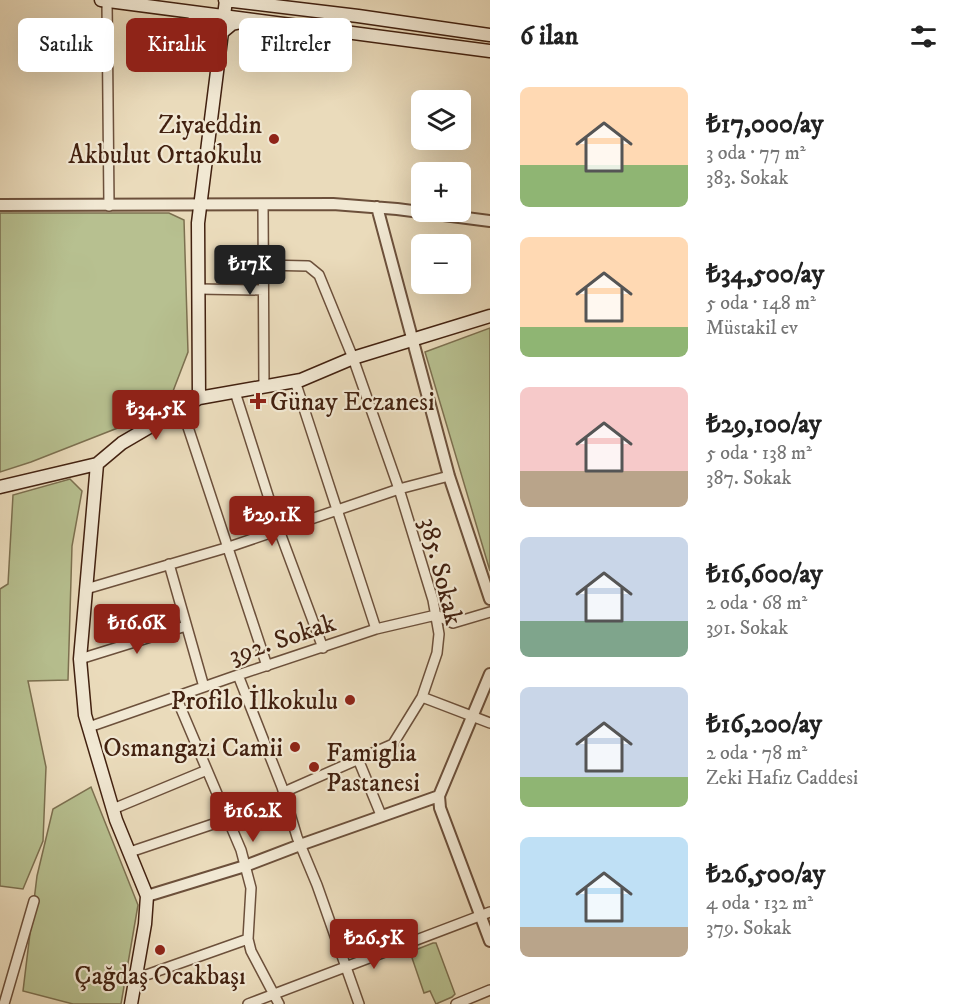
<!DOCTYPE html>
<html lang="tr">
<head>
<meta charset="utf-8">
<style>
  body { margin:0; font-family:"IM FELL DW Pica",serif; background:#f2f2f2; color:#222; height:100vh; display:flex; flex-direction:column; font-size:22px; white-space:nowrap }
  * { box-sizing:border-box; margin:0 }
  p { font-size:20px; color:#767676 }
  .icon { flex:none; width:33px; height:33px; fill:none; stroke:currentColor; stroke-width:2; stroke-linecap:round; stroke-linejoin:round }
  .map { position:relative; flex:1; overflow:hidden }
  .sheet { display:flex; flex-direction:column; background:#fff; width:480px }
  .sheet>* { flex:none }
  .top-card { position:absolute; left:18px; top:18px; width:381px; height:54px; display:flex; gap:12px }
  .fabs { position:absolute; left:411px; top:90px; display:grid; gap:12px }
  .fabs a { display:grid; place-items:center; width:60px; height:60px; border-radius:9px; background:#fff; box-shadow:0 6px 24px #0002; font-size:30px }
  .price { position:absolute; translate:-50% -51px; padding:0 14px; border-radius:6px; background:#8f2418; color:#fff; font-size:20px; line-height:39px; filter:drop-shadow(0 2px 3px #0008) }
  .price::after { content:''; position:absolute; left:50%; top:36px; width:18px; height:14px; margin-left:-9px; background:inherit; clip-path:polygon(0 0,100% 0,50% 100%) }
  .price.active { background:#222; color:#fff }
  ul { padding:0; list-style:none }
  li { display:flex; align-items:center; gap:18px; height:150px; padding:0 30px }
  li span { display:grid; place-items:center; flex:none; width:168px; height:120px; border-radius:9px; color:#555 }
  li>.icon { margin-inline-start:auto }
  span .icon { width:72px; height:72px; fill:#fffc; stroke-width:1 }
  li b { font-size:26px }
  h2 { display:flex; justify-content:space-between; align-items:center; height:72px; padding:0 30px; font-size:26px }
  .pill { padding:0 21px; border-radius:9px; background:#fff; box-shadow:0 6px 24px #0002; font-size:21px; line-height:54px }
  .pill.active { background:#8f2418; color:#fff }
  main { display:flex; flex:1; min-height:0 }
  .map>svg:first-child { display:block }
</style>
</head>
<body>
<main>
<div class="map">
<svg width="490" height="1004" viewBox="0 0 490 1004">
  <rect width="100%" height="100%" fill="#eadbbb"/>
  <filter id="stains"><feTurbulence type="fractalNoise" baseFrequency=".00333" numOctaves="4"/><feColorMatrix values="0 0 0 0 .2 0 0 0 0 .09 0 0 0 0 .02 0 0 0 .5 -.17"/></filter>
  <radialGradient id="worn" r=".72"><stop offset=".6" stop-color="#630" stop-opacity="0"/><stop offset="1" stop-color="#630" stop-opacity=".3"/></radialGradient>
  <!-- green -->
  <path fill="#b7c090" stroke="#7c7050" stroke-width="1.5" d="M0 213H169L184 220 188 352 170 399 133 422 31 462 0 472Z
    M490 328V571L425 352Z
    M70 479 82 491 72 546 68 680 28 681 46 767 43 841 23 889 0 886V589L8 584 13 495Z
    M91 787 138 905 121 1004H73L23 991 37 876 53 809Z
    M433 943H436L455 994 452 997 436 1004 430 991 424 993 410 952Z"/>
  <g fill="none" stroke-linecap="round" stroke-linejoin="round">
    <defs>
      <path id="minor" d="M107 2 109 206
        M263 205 264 386
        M263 265 308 266 319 275 353 358 399 489 433 600 439 634 437 653 422 697 393 744 284 792
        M199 289 263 290
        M295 381 376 629
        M235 392 279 530 323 648
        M182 409 267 666
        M169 564 204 687
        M86 589 229 547 399 489 449 476
        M80 659 186 626
        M238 675 282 787 297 837 317 885 359 1004
        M176 697 241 850 251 888 248 939 251 951 279 1004
        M422 697 490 723
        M89 727 238 675 376 629 436 615 453 623 490 612
        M358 759 381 815
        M113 809 207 770
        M130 852 228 819
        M135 979 248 939
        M4 1004 34 901
        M248 1004 490 912
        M456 1004 490 990"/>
      <path id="tertiary" d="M0 205 333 204 397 209 490 221
        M377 207 449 476 490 599
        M439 796 440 808 490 941
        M147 896 245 866 300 845 439 796 490 674"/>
      <path id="secondary" d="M101 0 490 51
        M225 0 358 16 490 35
        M194 15 208 22 220 34 232 24 246 21
        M199 398 198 223 226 0
        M97 464 80 659 85 715 116 820 147 896 145 924 131 1004
        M0 487 97 464 122 443 199 398 301 380 353 358 490 316"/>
    </defs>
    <!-- minor casing -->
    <use href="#minor" stroke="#6c503b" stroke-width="12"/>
    <!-- tertiary casing -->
    <use href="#tertiary" stroke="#6c503b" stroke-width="14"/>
    <!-- secondary casing -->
    <use href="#secondary" stroke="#422110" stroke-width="15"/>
    <!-- minor -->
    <use href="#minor" stroke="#f1e8d3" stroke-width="9"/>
    <!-- tertiary -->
    <use href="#tertiary" stroke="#f1e8d3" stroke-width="10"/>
    <!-- secondary -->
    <use href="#secondary" stroke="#f1e8d3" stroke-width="12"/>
  </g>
  <!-- markers -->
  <g fill="#8f2418" stroke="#f1e8d3" stroke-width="2">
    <circle cx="274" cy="139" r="6"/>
    <path d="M255 392h6v6h6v6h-6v6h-6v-6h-6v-6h6z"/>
    <circle cx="350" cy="700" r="6"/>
    <circle cx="295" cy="747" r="6"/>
    <circle cx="314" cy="767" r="6"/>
    <circle cx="160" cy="950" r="6"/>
  </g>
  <g text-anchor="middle" stroke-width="4.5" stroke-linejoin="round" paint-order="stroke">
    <!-- poi labels -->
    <g font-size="26" fill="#422110" stroke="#f1e8d3" text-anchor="end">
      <text x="262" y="133">Ziyaeddin<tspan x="262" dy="30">Akbulut Ortaokulu</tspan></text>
      <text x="270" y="410" text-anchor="start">Günay Eczanesi</text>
      <text x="338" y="709">Profilo İlkokulu</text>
      <text x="283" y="756">Osmangazi Camii</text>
      <text x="326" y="761" text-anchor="start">Famiglia<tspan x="326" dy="30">Pastanesi</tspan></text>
      <text x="160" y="984" text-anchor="middle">Çağdaş Ocakbaşı</text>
    </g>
    <!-- street labels -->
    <g font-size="26" fill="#422110" stroke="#f1e8d3">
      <text transform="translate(442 571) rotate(76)" y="9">385. Sokak</text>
      <text transform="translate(282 638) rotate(-18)" y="9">392. Sokak</text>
    </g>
  </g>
  <rect width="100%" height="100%" filter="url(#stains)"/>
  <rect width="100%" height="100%" fill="url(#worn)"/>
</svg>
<div class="fabs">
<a><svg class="icon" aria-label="layers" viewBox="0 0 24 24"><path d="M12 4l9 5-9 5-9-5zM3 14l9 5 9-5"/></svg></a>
<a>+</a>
<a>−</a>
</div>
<b class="price active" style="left:250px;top:296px">₺17K</b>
<b class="price" style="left:156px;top:441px">₺34.5K</b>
<b class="price" style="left:272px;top:547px">₺29.1K</b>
<b class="price" style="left:137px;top:655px">₺16.6K</b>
<b class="price" style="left:253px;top:843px">₺16.2K</b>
<b class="price" style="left:374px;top:970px">₺26.5K</b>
<div class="top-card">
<a class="pill">Satılık</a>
<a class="pill active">Kiralık</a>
<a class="pill">Filtreler</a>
</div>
</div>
<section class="sheet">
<h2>6 ilan<svg class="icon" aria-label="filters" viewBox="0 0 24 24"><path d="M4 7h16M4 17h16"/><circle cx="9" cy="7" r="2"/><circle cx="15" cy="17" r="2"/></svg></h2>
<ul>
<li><span style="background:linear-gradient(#ffd9b3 65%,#8fb573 0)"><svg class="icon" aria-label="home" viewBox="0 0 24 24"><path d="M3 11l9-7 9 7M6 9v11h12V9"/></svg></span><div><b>₺17,000/ay</b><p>3 oda · 77 m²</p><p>383. Sokak</p></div></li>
<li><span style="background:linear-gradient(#ffd9b3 75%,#8fb573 0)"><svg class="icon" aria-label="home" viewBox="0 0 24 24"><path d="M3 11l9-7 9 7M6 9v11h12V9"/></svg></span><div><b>₺34,500/ay</b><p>5 oda · 148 m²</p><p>Müstakil ev</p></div></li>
<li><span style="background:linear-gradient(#f6c9c9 70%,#b9a48a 0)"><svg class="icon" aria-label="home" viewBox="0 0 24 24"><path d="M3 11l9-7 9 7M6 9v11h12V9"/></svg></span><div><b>₺29,100/ay</b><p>5 oda · 138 m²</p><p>387. Sokak</p></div></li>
<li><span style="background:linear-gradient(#c9d6e8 70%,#7fa58c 0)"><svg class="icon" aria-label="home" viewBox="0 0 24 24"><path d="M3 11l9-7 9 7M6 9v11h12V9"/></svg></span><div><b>₺16,600/ay</b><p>2 oda · 68 m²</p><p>391. Sokak</p></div></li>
<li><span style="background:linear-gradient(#c9d6e8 75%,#8fb573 0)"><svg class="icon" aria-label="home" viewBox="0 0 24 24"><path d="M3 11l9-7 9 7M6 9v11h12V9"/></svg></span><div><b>₺16,200/ay</b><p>2 oda · 78 m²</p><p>Zeki Hafız Caddesi</p></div></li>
<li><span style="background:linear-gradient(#bfe0f5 75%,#b9a48a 0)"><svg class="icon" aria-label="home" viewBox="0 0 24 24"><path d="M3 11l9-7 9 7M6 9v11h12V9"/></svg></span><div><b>₺26,500/ay</b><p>4 oda · 132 m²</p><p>379. Sokak</p></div></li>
</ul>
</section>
</main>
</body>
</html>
